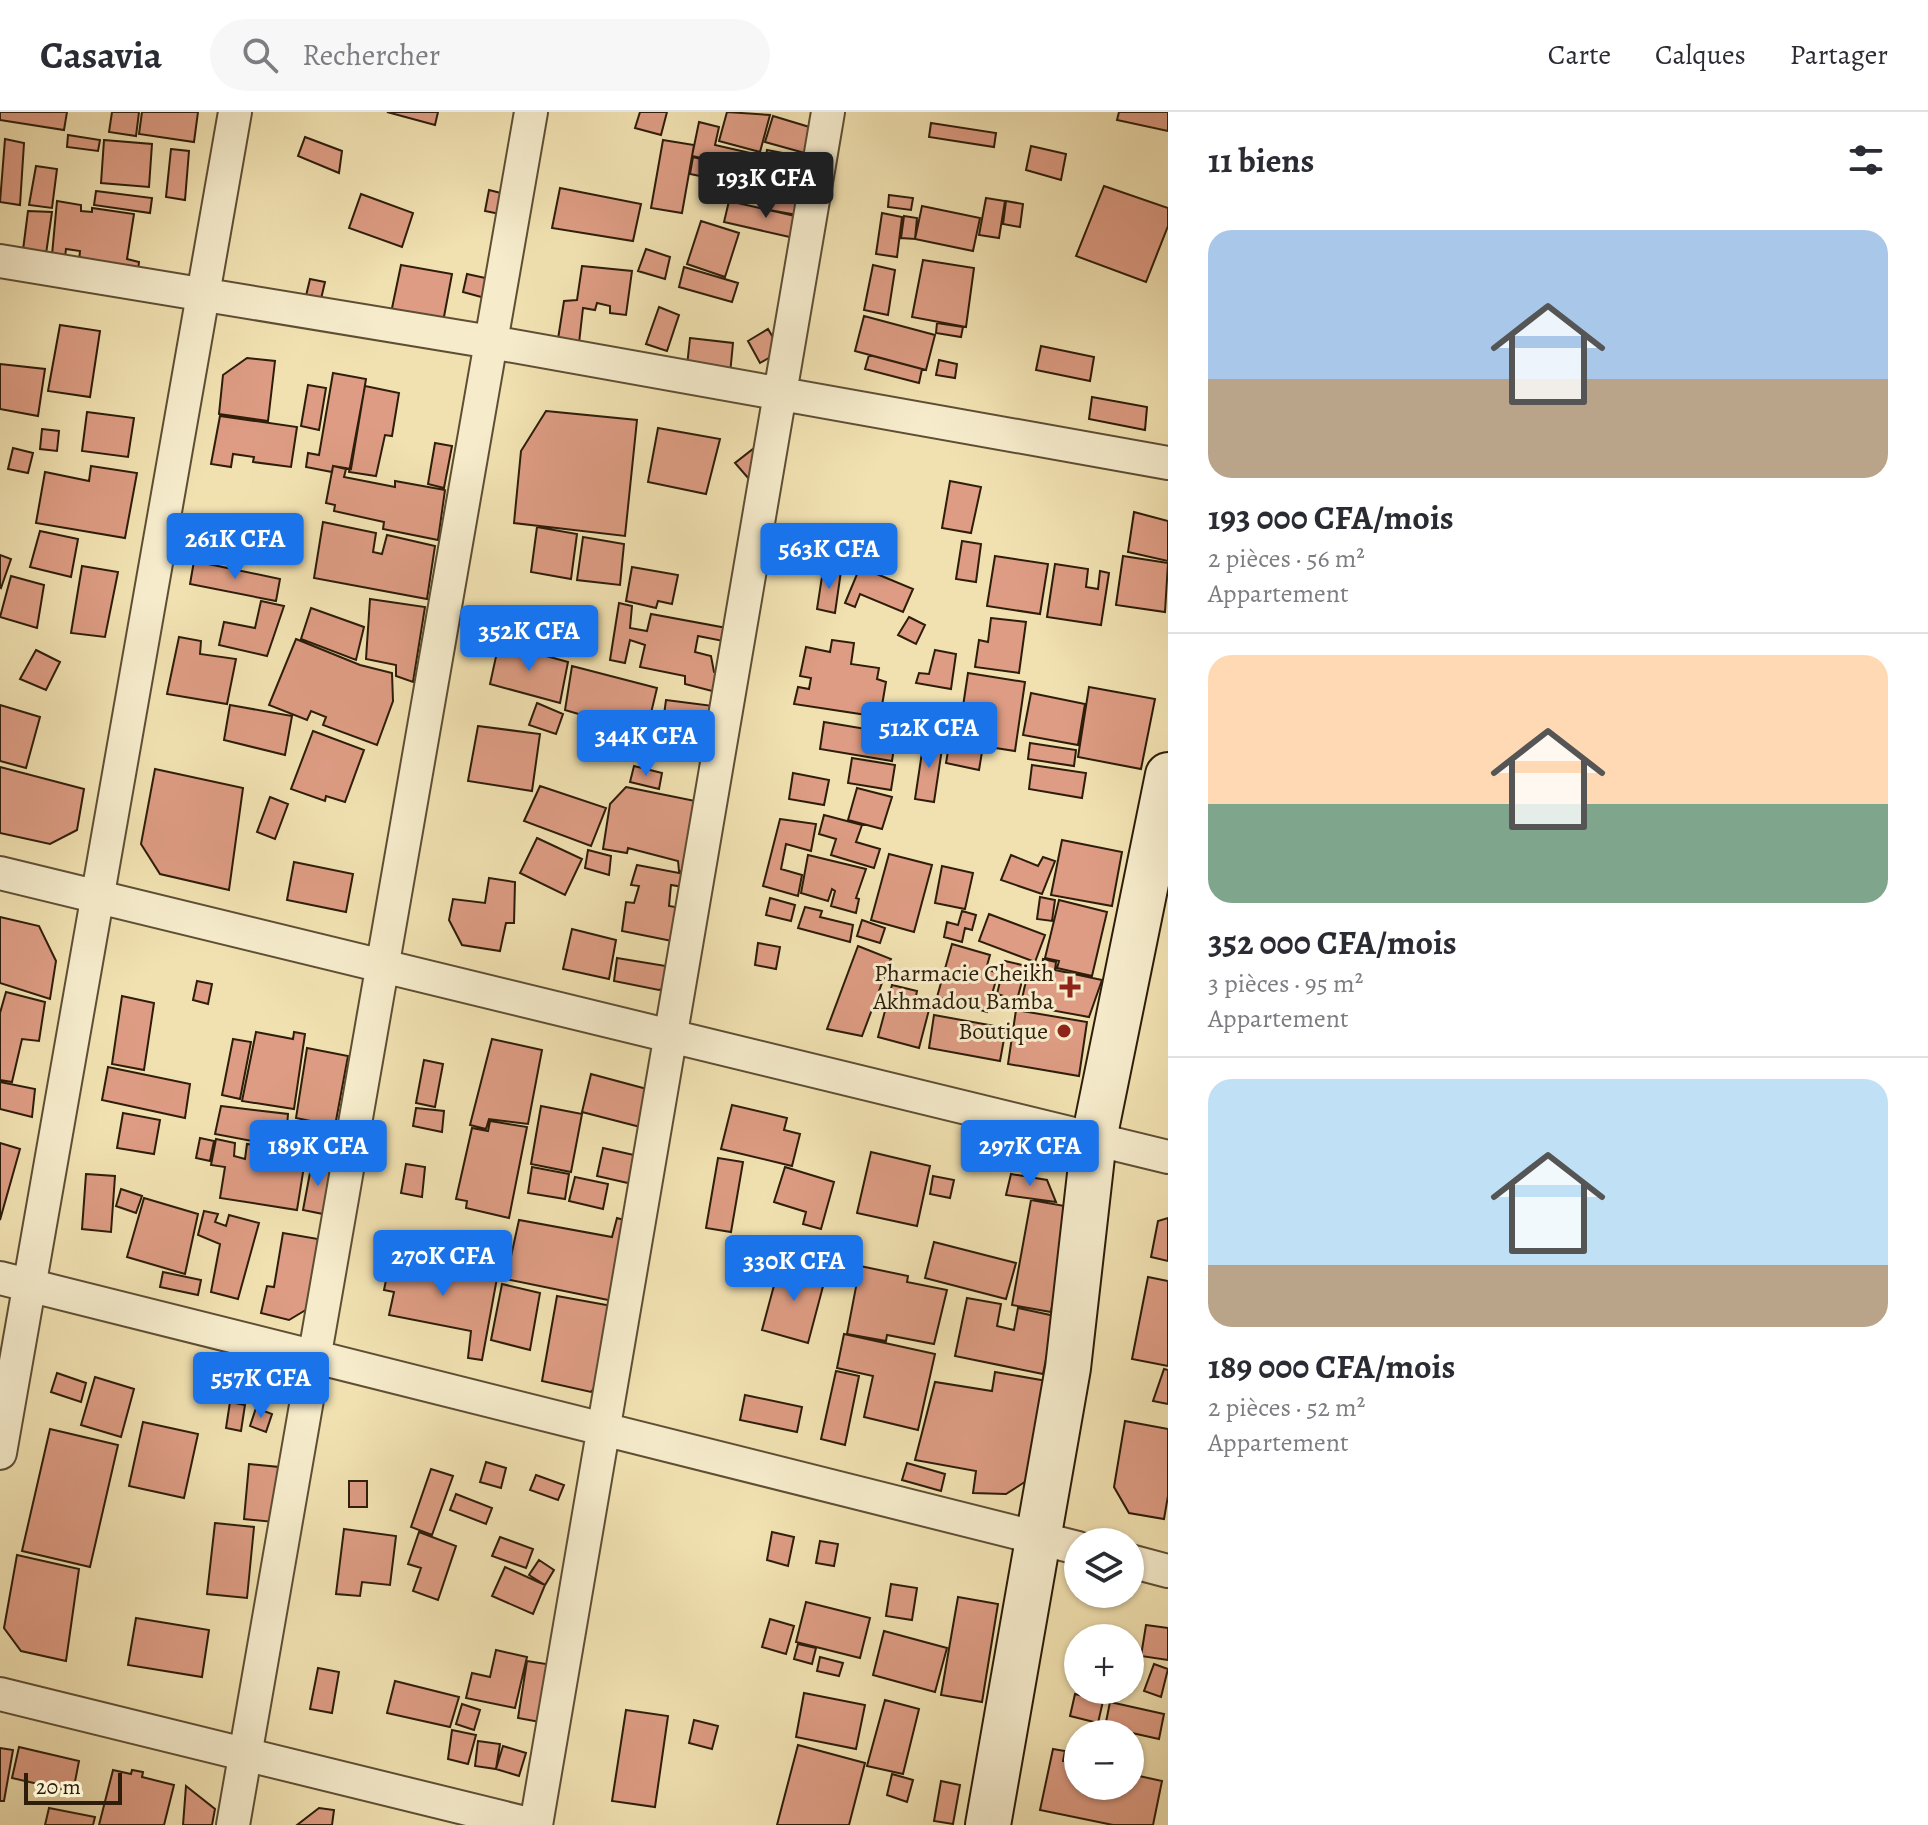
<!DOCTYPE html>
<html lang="fr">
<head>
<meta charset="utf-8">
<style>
  body { margin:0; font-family:Alegreya,serif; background:#f7f7f7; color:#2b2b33; height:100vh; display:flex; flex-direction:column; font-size:30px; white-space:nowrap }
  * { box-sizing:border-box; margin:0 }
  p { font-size:26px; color:#7c7c81 }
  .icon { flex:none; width:44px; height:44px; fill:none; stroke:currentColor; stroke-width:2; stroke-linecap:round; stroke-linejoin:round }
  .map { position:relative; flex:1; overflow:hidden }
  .side { display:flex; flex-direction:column; background:#fff; width:760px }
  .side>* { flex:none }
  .tools { position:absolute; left:1064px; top:1416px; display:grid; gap:16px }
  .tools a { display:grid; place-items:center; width:80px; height:80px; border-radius:50%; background:#fff; box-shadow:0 2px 6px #0004; font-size:40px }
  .scale { position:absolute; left:24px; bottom:20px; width:98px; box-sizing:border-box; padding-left:8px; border:4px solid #2d1d0a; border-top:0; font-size:22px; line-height:28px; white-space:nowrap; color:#2d1d0a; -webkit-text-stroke:6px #f6eccc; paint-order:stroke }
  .price { position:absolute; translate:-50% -68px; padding:0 18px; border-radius:8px; background:#1a73e8; color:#fff; font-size:26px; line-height:52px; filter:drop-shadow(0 2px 4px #0008) }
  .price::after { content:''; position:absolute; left:50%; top:48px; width:24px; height:18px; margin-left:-12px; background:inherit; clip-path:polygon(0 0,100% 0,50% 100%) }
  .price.selected { background:#222; color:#fff }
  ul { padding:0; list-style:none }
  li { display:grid; align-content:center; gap:16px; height:424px; padding:0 40px }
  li+li { border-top:2px solid #e1e1e2 }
  li span { display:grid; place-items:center; height:248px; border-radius:24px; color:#555 }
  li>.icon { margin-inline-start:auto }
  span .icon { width:144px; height:144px; fill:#fffc; stroke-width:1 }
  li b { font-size:34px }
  h2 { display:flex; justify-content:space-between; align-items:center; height:96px; padding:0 40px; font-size:34px }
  header { display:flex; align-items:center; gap:48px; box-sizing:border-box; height:112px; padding:0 40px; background:#fff; border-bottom:2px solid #e1e1e2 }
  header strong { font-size:38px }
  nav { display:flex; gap:44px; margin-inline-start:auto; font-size:28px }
  .search { width:560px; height:72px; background:#f7f7f7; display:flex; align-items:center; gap:20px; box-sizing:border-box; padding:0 28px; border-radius:44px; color:#7c7c81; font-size:30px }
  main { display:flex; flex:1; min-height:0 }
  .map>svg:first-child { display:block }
</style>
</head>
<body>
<header>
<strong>Casavia</strong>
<div class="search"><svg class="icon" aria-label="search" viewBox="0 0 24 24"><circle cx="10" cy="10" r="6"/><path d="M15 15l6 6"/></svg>Rechercher</div>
<nav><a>Carte</a><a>Calques</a><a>Partager</a></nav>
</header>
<main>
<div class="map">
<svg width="1168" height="1713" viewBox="0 0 1168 1713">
  <rect width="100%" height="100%" fill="#f1e1b1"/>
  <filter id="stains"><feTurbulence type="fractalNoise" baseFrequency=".0025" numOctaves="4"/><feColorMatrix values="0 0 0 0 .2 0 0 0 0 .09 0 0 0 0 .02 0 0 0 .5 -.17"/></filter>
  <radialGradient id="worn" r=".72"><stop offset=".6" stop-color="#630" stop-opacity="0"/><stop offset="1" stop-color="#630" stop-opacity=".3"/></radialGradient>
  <!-- building -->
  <path fill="#dd9c83" stroke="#2d1d0a" stroke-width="2" d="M0 0H67L64 18 0 8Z
    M112 0H139L136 24 109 20Z
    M142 0H198L194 30 139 22Z
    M387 0H438L435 13Z
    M640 0H667L661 23 635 16Z
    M727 0 770 3 760 40 719 29Z
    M1119 0H1168V19L1117 8Z
    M773 4 826 20 819 45 765 30Z
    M699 10 719 15 715 33 759 43 755 58 692 44Z
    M931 11 996 21 994 35 929 25Z
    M68 23 100 28 98 39 67 35Z
    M305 25 342 39 339 61 298 44Z
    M5 27 24 31 20 93 0 90Z
    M104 28 152 32 149 75 101 71Z
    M663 28 694 33 682 101 651 96Z
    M1031 34 1066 42 1061 68 1026 58Z
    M171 37 189 39 185 88 166 85Z
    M767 38 814 47 810 73 763 64Z
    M693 45 713 50 710 66 690 62Z
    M36 54 57 57 52 96 29 93Z
    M1104 74 1168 96V114L1146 170 1076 144Z
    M560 76 641 92 633 129 552 116Z
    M489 78 509 83 505 103 485 99Z
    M96 79 152 86 150 101 94 93Z
    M773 81 812 88 809 105 769 98Z
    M361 82 413 101 402 135 349 116Z
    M889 83 913 86 911 98 888 95Z
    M986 86 1005 89 999 126 979 123Z
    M57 89 81 93V99L92 100V96L134 102 127 147 139 150 138 158 79 149 80 139 66 137 65 145 52 143Z
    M729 89 808 107 803 128 724 110Z
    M1006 89 1023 92 1020 115 1003 112Z
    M922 94 980 106 973 139 915 127Z
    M28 99 52 100 46 142 23 138Z
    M882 101 902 105 897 145 876 142Z
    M904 104 917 106 915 127 901 126Z
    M701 109 739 121 725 165 687 152Z
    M646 137 670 145 665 167 638 159Z
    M923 148 974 156 966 215 912 205Z
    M401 153 452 162 443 210 391 201Z
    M873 153 895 158 888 203 864 198Z
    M582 154 632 159 626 203 610 201V194L597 191 595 198 583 196 579 231 558 227 564 189 577 188Z
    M684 155 738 171 732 190 679 175Z
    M467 162 490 167 485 186 463 180Z
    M310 167 325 170 320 191 305 188Z
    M659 195 679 203 667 239 646 232Z
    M864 204 935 223 926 258 855 239Z
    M937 211 963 215 961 225 936 221Z
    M60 213 100 219 90 285 48 279Z
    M768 217 781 239 760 251 748 229Z
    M690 226 733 231 730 262 687 254Z
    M1041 234 1094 245 1090 269 1036 258Z
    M869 243 922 257 919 271 865 257Z
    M247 246 275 249 268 309 219 302 223 263Z
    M939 248 957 252 955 266 936 263Z
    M0 252 45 257 38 304 0 297Z
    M333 261 366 267 351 357 333 354 332 360 306 355 308 341 319 343Z
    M308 273 326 276 319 318 301 314Z
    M365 274 399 281 392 324 385 323 376 364 349 360Z
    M1092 285 1147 295 1145 318 1089 307Z
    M546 299 637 308 625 424 514 411 521 339Z
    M87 300 134 306 128 345 82 339Z
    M220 304 297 315 291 355 253 350 254 345 233 342 231 355 211 352Z
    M658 316 720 327 706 382 648 370Z
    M42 317 59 319 57 339 40 337Z
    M435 331 452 334 444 376 428 372Z
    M758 333 769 350 749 367 735 351Z
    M13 336 33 341 28 361 8 357Z
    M91 354 137 361 125 426 36 411 45 360 89 369Z
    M333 354 346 357 344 365 395 375V369L445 378 438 428 383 417 384 410 334 399 335 393 326 391Z
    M950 369 981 375 971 421 942 416Z
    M1134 400 1168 409V449L1128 440Z
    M323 410 376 421 373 440 382 442 387 423 435 434 427 487 314 466Z
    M537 415 577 422 571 467 531 460Z
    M40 419 78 427 71 465 30 455Z
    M583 425 624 432 620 473 577 468Z
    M962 429 981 432 976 470 956 467Z
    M0 443 11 447 1 476 0 475Z
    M995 444 1048 452 1040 502 987 494Z
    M1123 444 1168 451 1165 500 1116 493Z
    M194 449 280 467 276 489 190 472Z
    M1055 452 1088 457 1086 475 1098 477 1100 459 1109 461 1101 513 1047 505Z
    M82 454 118 460 105 525 71 521Z
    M632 455 678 463 672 492 658 489 656 496 626 489Z
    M860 455 913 477 903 500 860 482 855 495 845 491Z
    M823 458 841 459 835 501 817 497Z
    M11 464 44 473 37 516 0 505Z
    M370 487 425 495 413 570 396 564V553L366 547Z
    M261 489 284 494 267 544 219 533 224 510 255 516Z
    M619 491 632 494 630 516 647 519 651 502 732 517 723 529 698 524 695 540 711 544 714 560 719 561 716 580 685 572V564L640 555 645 533 630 528 625 551 610 548Z
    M311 496 364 515 356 548 301 527Z
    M533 497 596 514 590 537 571 533 568 544 547 539 549 527 535 522 531 535 508 529 513 513 525 517Z
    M909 505 925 513 916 532 898 523Z
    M991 506 1026 510 1019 561 975 555 979 528 988 530Z
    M179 525 201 529 200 542 236 547 227 592 167 582Z
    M296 527 360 553 392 561 393 589 377 633 323 613 326 605 311 599 307 608 269 593Z
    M832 528 854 531 851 552 879 556 877 567 886 570 880 605 794 592 798 575 809 577 811 566 800 564 806 535 830 540Z
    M499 531 568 550 560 591 490 572Z
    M36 538 60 550 46 578 20 567Z
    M935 538 956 542 951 577 916 571 919 561 929 562Z
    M572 554 657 576 646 622 565 598Z
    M968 561 1025 570 1015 639 957 630 959 616 988 620 990 605 962 601Z
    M1089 575 1155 587 1141 657 1078 645Z
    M1031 581 1085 592 1078 633 1023 623Z
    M666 588 721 595 714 651 659 639Z
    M537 591 563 602 556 622 529 613Z
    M887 592 919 596 915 617 884 613Z
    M0 593 40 605 26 656 0 649Z
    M230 593 292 604 285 643 224 628Z
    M824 610 896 622 892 649 820 637Z
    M478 614 540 622 532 679 468 669Z
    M313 619 364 638 345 690 326 684 325 689 291 677Z
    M924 627 943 630 934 690 915 687Z
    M1030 631 1076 638 1074 654 1028 647Z
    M949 633 982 640 979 658 946 651Z
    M852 646 895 653 891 678 848 671Z
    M1032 653 1086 661 1082 686 1029 677Z
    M634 654 662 661 659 677 630 670Z
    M0 655 84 677 77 718 50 732 0 721Z
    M155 657 243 676 229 778 160 762 141 732Z
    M793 661 829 668 824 693 789 687Z
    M540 674 606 696 591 734 524 709Z
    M626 675 705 691 694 762 679 759 678 749 628 736 627 741 603 737 610 692Z
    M857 676 892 685 882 717 848 708Z
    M270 685 288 692 275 727 257 720Z
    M824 703 862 713 856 730 880 737 874 756 831 743 836 727 819 722Z
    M780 707 816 712 811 739 786 732 781 757 802 763 798 784 763 774Z
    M537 726 582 747 565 783 520 761Z
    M1062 728 1122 740 1112 794 1051 783Z
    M588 738 611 744 609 763 585 756Z
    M889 742 932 753 914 820 871 808Z
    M808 743 866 757 856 786 859 787 856 801 831 794 835 779 832 777 828 789 801 781Z
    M1011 743 1038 754 1043 745 1055 749 1042 782 1001 768Z
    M294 750 353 762 346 800 287 788Z
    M637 753 695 764V777L671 773 669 794 693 798 687 832 622 819 626 790 634 791 639 774 631 773Z
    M942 754 973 761 965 797 935 791Z
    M489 766 515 770 514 811H506L500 839 462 833 449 808 453 787 485 791Z
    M1040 785 1055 788 1052 809 1037 807Z
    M770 786 795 793 791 809 766 803Z
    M1059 788 1107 800 1092 864 1057 856 1059 849 1045 846Z
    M805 795 822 799 820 805 853 813 850 830 798 816Z
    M962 799 976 803 972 818 965 816 962 830 944 825 947 810 958 813Z
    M989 802 1045 823 1035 850 979 829Z
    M0 805 39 814 56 849 50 887 0 871Z
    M862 808 885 816 880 831 857 824Z
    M572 817 616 828 609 867 563 857Z
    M758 831 780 835 776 857 755 853Z
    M952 832 990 843 986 857 998 861 987 900 937 885Z
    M858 834 891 847 862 924 827 917Z
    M617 846 678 856 677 868 659 878 614 869Z
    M1043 847 1056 850 1055 858 1102 868 1089 905 1050 898 1048 890 1034 894 1021 891 1030 851 1042 854Z
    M1005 849 1026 854 1017 888 997 882Z
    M197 869 212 872 208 892 193 888Z
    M892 873 917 879 915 889 930 894 919 936 878 925Z
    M6 880 45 890 39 929 22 927 12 970 0 968V901Z
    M122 884 154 891 144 958 112 952Z
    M1016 898 1087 910 1079 964 1008 952Z
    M934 903 1006 916 1000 949 929 936Z
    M256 920 293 927 294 920 305 922 294 997 242 989Z
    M233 927 251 930 240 987 222 983Z
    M492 927 542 938 528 1012 489 1007 486 1017 470 1013Z
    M307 936 348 944 335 1014 296 1006Z
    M424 948 443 952 435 995 416 991Z
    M108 955 190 972 185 1006 102 988Z
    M591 962 658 980 648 1017 582 1000Z
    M0 970 35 977 32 1005 0 997Z
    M732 993 787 1006 784 1018 800 1022 792 1054 721 1037Z
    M221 994 288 1002 287 1015 293 1016 289 1036 215 1022Z
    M541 994 582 1002 571 1060 531 1052Z
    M416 996 444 999 442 1020 413 1014Z
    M123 1001 160 1008 154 1042 117 1036Z
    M490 1009 527 1015 509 1106 466 1096 467 1089 456 1087 472 1016 488 1019Z
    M295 1014 321 1020 315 1048 292 1042Z
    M200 1026 214 1029 210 1049 196 1046Z
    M216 1027 235 1031 234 1044 245 1047 247 1032 288 1038 287 1045 305 1048 297 1098 220 1086 225 1055 211 1053Z
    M0 1031 20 1037 0 1108Z
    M603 1036 647 1046 641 1074 597 1064Z
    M871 1040 930 1054 917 1114 857 1101Z
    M718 1046 743 1050 731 1120 706 1116Z
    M312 1050 332 1054 323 1102 303 1098Z
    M406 1052 425 1055 422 1085 401 1081Z
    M532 1055 569 1062 565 1087 528 1081Z
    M785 1055 834 1070 821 1117 803 1112 806 1100 774 1090Z
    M86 1062 115 1064 111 1120 82 1117Z
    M1011 1062 1047 1068 1056 1090 1006 1083Z
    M933 1064 954 1068 950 1086 930 1082Z
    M575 1065 608 1072 603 1097 569 1089Z
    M121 1077 142 1084 136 1101 116 1094Z
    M144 1086 198 1102 185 1162 127 1145Z
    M1031 1088 1070 1095 1051 1200 1012 1193Z
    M204 1099 218 1102 215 1110 226 1114 229 1103 259 1111 238 1187 211 1180 220 1132 198 1123Z
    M617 1106 631 1110 623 1191 506 1167 519 1108 612 1125Z
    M1168 1106V1149L1151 1145 1158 1109Z
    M283 1121 318 1127 309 1196 289 1208 261 1201 267 1174 274 1175Z
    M934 1130 1016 1151 1006 1187 925 1166Z
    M391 1144 497 1166 482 1248 468 1246 471 1219 389 1203 394 1180 384 1178Z
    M780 1151 826 1163 808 1231 762 1218Z
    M860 1154 908 1164 907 1170 947 1178 934 1232 887 1223 886 1229 847 1222Z
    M163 1160 201 1168 198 1183 160 1175Z
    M1148 1165 1168 1169V1254L1132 1247Z
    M502 1172 540 1181 530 1238 491 1228Z
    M557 1184 623 1196 610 1258 591 1280 542 1269Z
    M967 1186 1001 1192 997 1214 1014 1218 1018 1196 1055 1204 1043 1262 955 1244Z
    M844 1222 935 1242 918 1318 864 1305 873 1264 837 1256Z
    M1164 1257 1168 1258V1292L1153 1289Z
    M836 1259 859 1264 845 1333 821 1327Z
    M995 1260 1047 1269 1031 1366 1006 1382 973 1381 976 1359 915 1348 935 1270 992 1279Z
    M57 1261 86 1271 81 1290 51 1280Z
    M95 1265 134 1277 121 1325 81 1313Z
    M745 1283 802 1295 797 1320 740 1308Z
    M230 1290 245 1293 241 1319 226 1316Z
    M256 1296 272 1302 266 1320 250 1314Z
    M1125 1309 1168 1317V1384L1164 1407 1129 1401 1114 1375Z
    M143 1310 198 1322 184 1386 129 1374Z
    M50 1317 118 1333 90 1455 22 1439Z
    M486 1350 506 1356 501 1376 480 1370Z
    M907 1351 945 1362 941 1379 902 1368Z
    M249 1352 279 1355 274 1410 244 1407Z
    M431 1357 453 1364 432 1423 411 1415Z
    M536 1363 564 1373 558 1388 530 1378Z
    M349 1369H367V1395H349Z
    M456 1382 492 1396 486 1412 450 1398Z
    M215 1411 254 1415 247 1486 207 1482Z
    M344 1417 396 1424 390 1473 362 1470 360 1484 336 1482Z
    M419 1420 456 1434 438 1488 413 1479 421 1456 408 1452Z
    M772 1420 794 1425 788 1454 767 1448Z
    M500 1425 533 1437 526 1456 492 1444Z
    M820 1429 838 1432 834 1454 816 1451Z
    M17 1443 79 1457 66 1549 21 1539 4 1516Z
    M539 1448 554 1458 545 1473 529 1463Z
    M505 1455 545 1473 533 1502 492 1484Z
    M891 1472 917 1476 912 1508 886 1504Z
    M958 1485 998 1492 982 1590 941 1583Z
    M806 1490 870 1506 860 1546 796 1530Z
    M136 1506 209 1518 202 1565 128 1553Z
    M770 1507 794 1514 786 1542 762 1535Z
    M1146 1513 1168 1516V1548L1141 1544Z
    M884 1519 947 1536 935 1580 873 1563Z
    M798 1532 816 1536 812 1552 794 1547Z
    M496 1538 527 1545 515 1596 466 1586 472 1561 490 1565Z
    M820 1545 843 1551 839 1564 817 1559Z
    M527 1549 559 1554 551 1612 518 1606Z
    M1154 1552 1168 1557 1161 1585 1144 1579Z
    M318 1556 339 1560 332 1601 310 1597Z
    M395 1569 459 1585 450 1615 387 1601Z
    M804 1581 865 1593 856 1637 796 1625Z
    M1075 1582 1103 1589 1098 1611 1070 1604Z
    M885 1588 919 1597 903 1662 867 1654Z
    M1110 1590 1164 1602 1159 1627 1105 1615Z
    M462 1592 480 1598 474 1618 456 1612Z
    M626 1598 668 1604 655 1695 612 1689Z
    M694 1608 718 1614 712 1637 689 1631Z
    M452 1618 476 1623 468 1652 448 1647Z
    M478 1629 500 1632 496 1657 475 1654Z
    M798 1633 865 1651 849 1713H777Z
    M503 1634 526 1641 519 1664 496 1657Z
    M19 1635 79 1649 73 1680 12 1666Z
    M0 1636 13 1638 4 1689H0Z
    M1053 1637 1065 1639 1063 1649 1078 1652V1674H1130V1662L1162 1669 1153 1713H1113L1040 1698Z
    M113 1658 131 1662 132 1658 143 1660 142 1665 174 1673 164 1713H99Z
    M892 1662 913 1668 907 1690 887 1683Z
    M941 1669 960 1673 953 1712 934 1709Z
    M186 1674 215 1697 212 1713H183Z
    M49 1696 95 1705 93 1713H45Z
    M319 1696 334 1698 332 1713H297Z"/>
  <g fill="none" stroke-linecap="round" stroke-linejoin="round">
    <defs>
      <path id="street" d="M0 149 491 230 1168 351
        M0 761 1168 1045
        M0 1166 1078 1436
        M0 1341 235 0
        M1130 1449 1168 1459
        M0 1582 533 1713
        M233 1713 531 0
        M536 1713 828 0"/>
      <path id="secondary" d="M988 1713 1068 1256 1094 1027 1168 663"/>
    </defs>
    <!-- street casing -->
    <use href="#street" stroke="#5e4e34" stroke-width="36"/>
    <!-- secondary casing -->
    <use href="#secondary" stroke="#2d1d0a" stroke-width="48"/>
    <!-- street -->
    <use href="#street" stroke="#f6eccc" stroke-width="32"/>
    <!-- secondary -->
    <use href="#secondary" stroke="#f6eccc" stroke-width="44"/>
  </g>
  <!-- markers -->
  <g fill="#8f2418" stroke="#f6eccc" stroke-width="3">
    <path d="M1066 863h8v8h8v8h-8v8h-8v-8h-8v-8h8z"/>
    <circle cx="1064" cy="919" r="8"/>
  </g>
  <g text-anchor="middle" stroke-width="6" stroke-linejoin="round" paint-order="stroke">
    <!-- poi labels -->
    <g font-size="24" fill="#2d1d0a" stroke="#f6eccc" text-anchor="end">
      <text x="1054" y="869">Pharmacie Cheikh<tspan x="1054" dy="28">Akhmadou Bamba</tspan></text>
      <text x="1048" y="927">Boutique</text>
    </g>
  </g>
  <rect width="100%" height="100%" filter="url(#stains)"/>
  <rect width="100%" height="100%" fill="url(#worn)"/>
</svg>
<div class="tools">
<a><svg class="icon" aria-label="layers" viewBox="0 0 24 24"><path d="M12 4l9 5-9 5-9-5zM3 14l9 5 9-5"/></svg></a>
<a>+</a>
<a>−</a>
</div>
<div class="scale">20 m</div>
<b class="price selected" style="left:766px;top:108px">193K CFA</b>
<b class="price" style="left:235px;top:469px">261K CFA</b>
<b class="price" style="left:829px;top:479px">563K CFA</b>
<b class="price" style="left:529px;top:561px">352K CFA</b>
<b class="price" style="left:929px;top:658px">512K CFA</b>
<b class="price" style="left:646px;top:666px">344K CFA</b>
<b class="price" style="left:318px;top:1076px">189K CFA</b>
<b class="price" style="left:1030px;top:1076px">297K CFA</b>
<b class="price" style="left:443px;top:1186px">270K CFA</b>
<b class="price" style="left:794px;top:1191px">330K CFA</b>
<b class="price" style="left:261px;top:1308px">557K CFA</b>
</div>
<section class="side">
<h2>11 biens<svg class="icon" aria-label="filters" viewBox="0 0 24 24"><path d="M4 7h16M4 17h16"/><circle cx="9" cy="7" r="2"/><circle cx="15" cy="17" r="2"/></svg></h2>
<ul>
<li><span style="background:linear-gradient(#a9c7e8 60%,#b9a48a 0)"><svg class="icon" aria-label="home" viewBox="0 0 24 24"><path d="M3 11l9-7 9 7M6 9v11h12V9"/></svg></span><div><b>193 000 CFA/mois</b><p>2 pièces · 56 m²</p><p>Appartement</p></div></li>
<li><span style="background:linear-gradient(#ffd9b3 60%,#7fa58c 0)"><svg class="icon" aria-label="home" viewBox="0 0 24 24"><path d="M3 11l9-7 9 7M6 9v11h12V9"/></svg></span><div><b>352 000 CFA/mois</b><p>3 pièces · 95 m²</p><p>Appartement</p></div></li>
<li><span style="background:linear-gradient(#bfe0f5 75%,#b9a48a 0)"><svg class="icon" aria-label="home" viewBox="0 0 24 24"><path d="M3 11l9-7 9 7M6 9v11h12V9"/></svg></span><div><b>189 000 CFA/mois</b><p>2 pièces · 52 m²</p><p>Appartement</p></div></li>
</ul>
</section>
</main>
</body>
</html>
